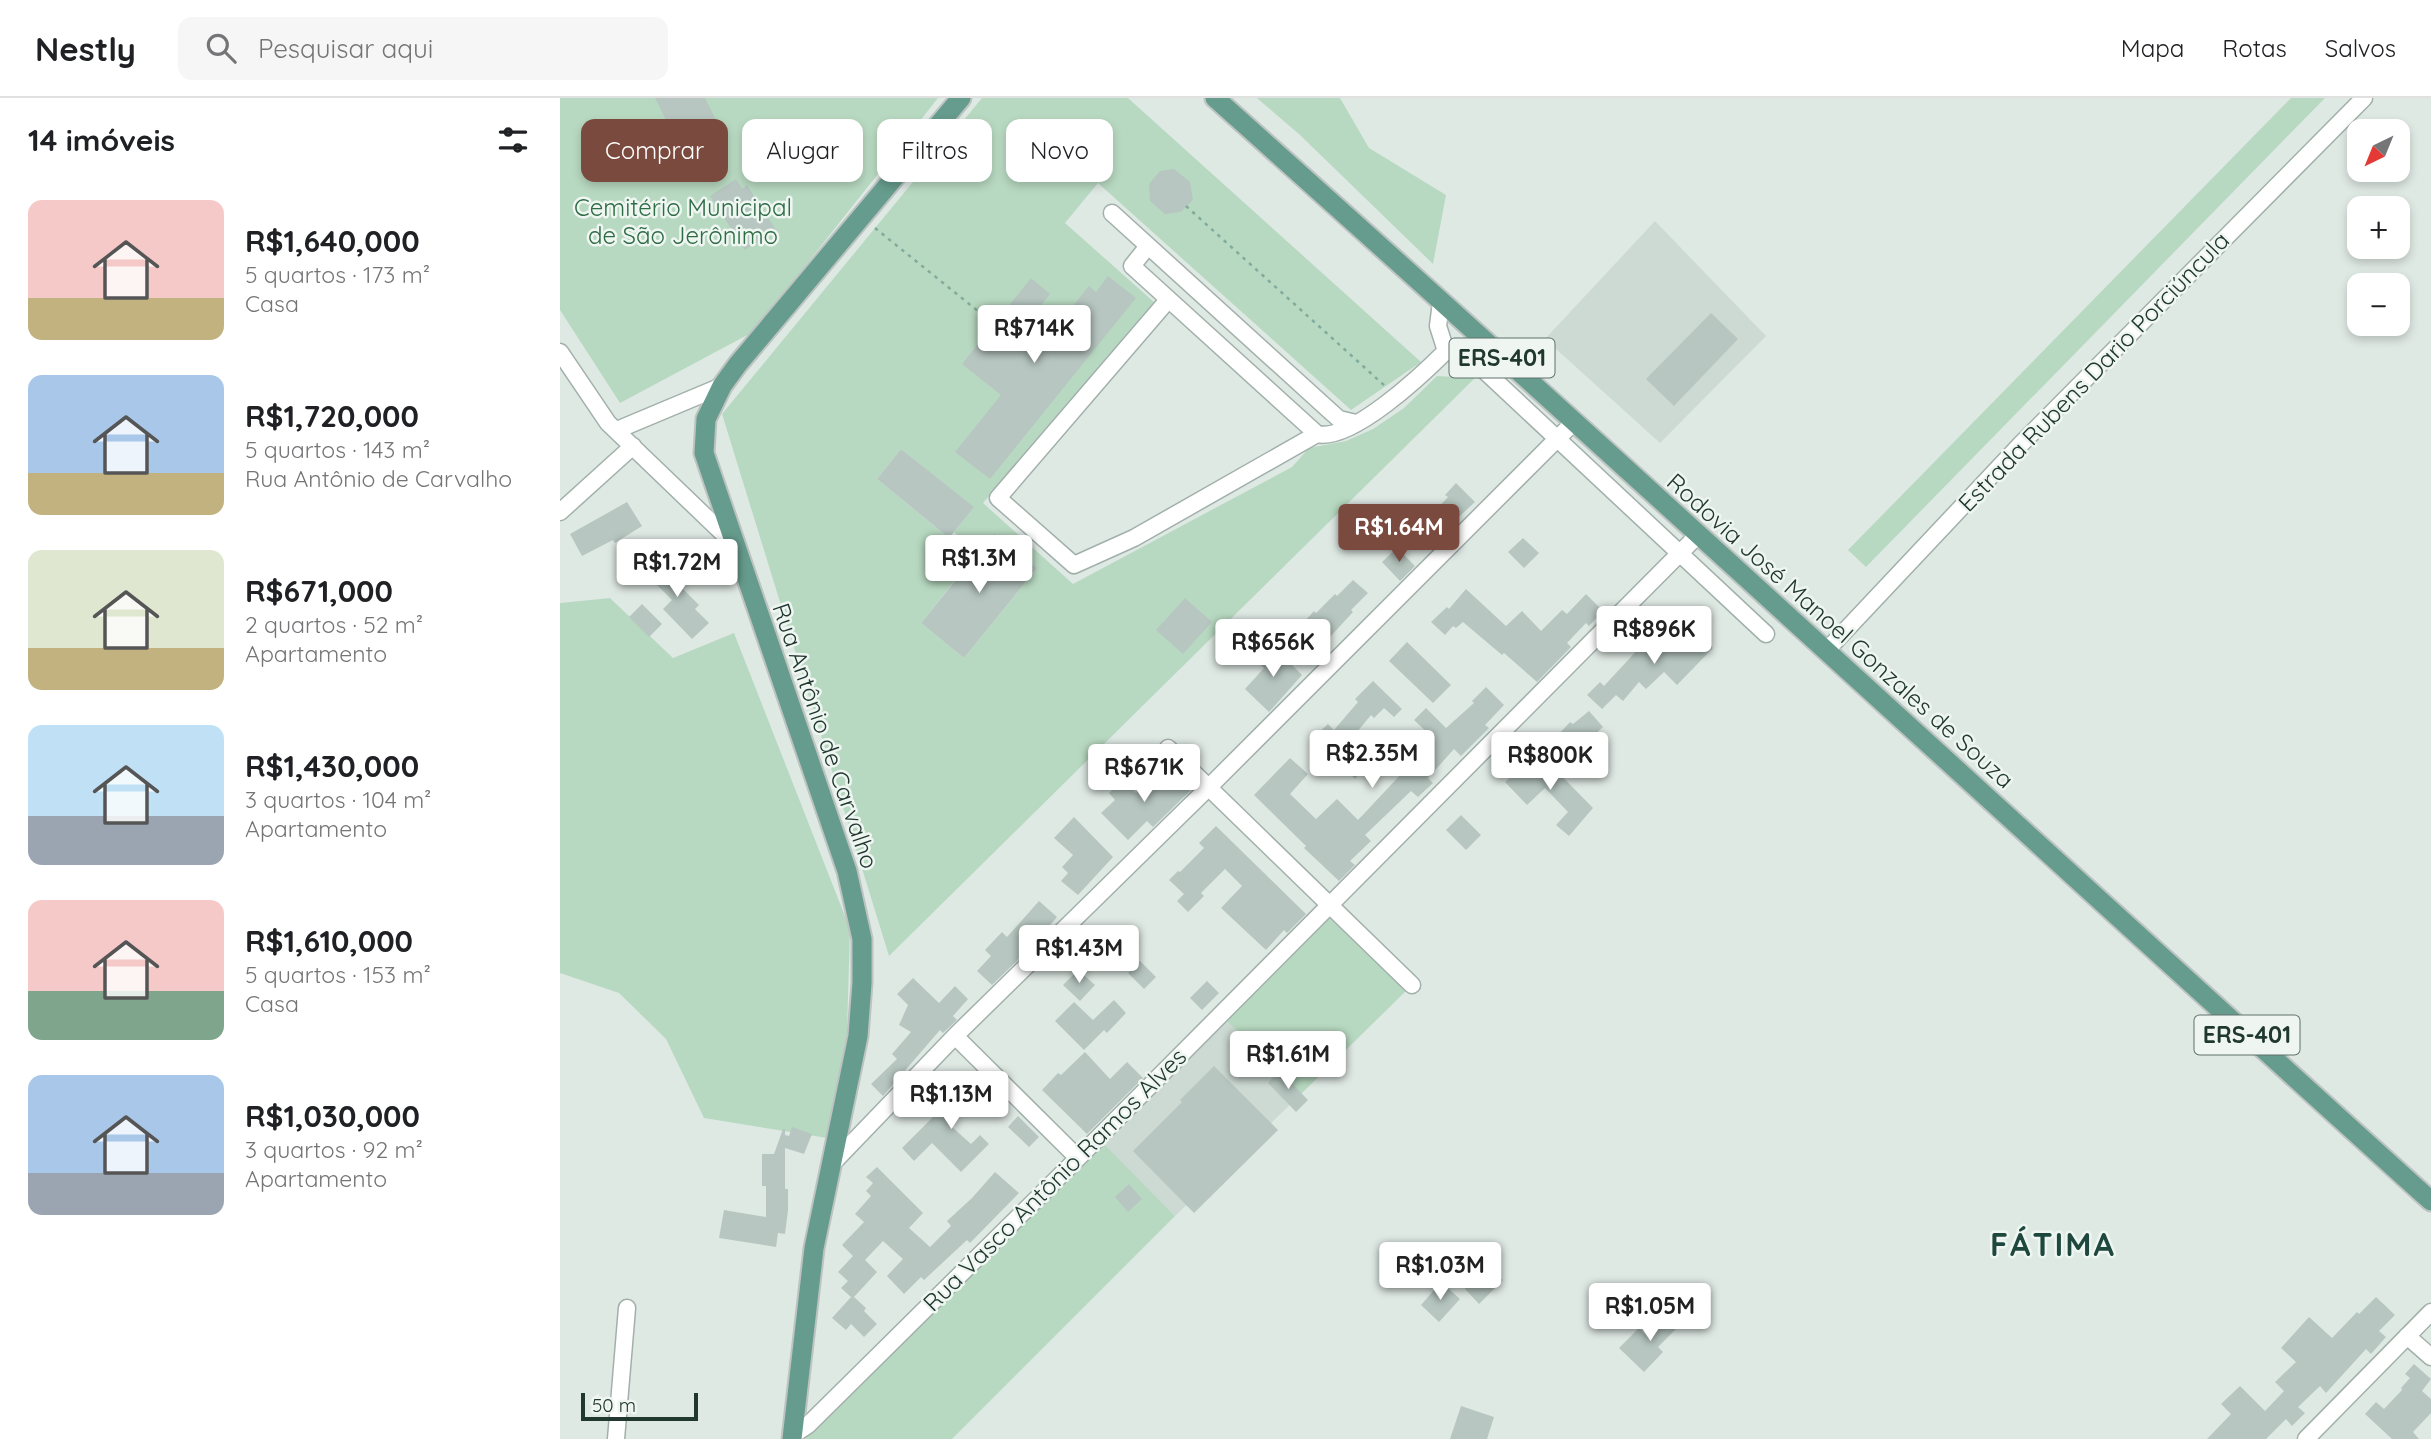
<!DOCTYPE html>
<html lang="pt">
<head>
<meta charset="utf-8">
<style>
  body { margin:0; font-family:Quicksand,sans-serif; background:#f6f6f6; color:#202124; height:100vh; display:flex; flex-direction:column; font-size:26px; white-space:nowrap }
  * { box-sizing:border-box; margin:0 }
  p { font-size:23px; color:#757577 }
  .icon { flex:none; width:38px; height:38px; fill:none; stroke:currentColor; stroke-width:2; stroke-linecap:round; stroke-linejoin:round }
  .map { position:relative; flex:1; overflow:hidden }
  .sheet { display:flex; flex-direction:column; background:#fff; width:560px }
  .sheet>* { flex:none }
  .hud { position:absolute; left:21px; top:21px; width:665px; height:63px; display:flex; gap:14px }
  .needle { width:46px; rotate:223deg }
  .fabs { position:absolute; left:1787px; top:21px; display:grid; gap:14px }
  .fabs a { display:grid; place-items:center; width:63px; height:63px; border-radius:14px; background:#fff; box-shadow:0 4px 10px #0003; font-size:35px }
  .scale { position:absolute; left:21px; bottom:18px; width:117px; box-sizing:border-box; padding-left:7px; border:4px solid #213831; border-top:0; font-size:19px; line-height:24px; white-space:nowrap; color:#213831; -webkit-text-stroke:5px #eff6f2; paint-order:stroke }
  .price { position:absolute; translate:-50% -60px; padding:0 16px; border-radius:7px; background:#fff; color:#222; font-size:23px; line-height:46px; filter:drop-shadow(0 2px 4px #0008) }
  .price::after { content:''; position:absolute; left:50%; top:42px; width:21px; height:16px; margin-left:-10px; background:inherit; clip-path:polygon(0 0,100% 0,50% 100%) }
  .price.selected { background:#7a4a3e; color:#fff }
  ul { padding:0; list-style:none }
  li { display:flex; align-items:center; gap:21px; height:175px; padding:0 28px }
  li span { display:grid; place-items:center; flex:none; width:196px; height:140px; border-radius:14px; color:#555 }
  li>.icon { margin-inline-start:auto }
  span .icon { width:84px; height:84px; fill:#fffc; stroke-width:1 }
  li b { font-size:30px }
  h2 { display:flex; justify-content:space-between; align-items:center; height:84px; padding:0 28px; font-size:30px }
  .pill { padding:0 24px; border-radius:14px; background:#fff; box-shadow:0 4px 10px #0003; font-size:24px; line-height:63px }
  .pill.selected { background:#7a4a3e; color:#fff }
  header { display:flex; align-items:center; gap:42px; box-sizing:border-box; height:98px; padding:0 35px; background:#fff; border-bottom:2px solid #e0e0e0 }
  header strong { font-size:33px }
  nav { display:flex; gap:38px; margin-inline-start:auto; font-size:24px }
  .search { width:490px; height:63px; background:#f6f6f6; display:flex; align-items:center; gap:18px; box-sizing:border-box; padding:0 24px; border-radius:14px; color:#757577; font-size:26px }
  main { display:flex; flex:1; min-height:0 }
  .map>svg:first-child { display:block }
</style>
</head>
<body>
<header>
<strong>Nestly</strong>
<div class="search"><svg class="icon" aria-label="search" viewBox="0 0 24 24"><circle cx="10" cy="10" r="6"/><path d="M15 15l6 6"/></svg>Pesquisar aqui</div>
<nav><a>Mapa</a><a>Rotas</a><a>Salvos</a></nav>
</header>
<main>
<section class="sheet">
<h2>14 imóveis<svg class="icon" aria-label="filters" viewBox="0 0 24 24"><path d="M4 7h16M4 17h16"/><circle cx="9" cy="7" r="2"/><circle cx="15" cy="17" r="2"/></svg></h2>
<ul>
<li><span style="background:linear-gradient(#f6c9c9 70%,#c2b280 0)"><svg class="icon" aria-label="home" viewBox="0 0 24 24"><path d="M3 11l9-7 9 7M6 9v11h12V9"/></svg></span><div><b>R$1,640,000</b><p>5 quartos · 173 m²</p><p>Casa</p></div></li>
<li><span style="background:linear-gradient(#a9c7e8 70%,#c2b280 0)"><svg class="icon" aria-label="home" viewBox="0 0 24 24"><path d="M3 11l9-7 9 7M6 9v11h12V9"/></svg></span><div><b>R$1,720,000</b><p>5 quartos · 143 m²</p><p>Rua Antônio de Carvalho</p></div></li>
<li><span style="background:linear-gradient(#dfe7d0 70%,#c2b280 0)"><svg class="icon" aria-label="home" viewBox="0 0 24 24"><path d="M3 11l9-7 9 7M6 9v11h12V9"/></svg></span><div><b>R$671,000</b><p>2 quartos · 52 m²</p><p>Apartamento</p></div></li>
<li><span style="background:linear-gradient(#bfe0f5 65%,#9aa5b1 0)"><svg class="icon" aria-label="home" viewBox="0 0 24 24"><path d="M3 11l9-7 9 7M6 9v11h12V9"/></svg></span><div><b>R$1,430,000</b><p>3 quartos · 104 m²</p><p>Apartamento</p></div></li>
<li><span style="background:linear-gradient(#f6c9c9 65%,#7fa58c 0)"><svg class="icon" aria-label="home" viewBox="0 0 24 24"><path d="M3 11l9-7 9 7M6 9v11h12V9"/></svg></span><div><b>R$1,610,000</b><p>5 quartos · 153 m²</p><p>Casa</p></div></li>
<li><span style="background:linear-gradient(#a9c7e8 70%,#9aa5b1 0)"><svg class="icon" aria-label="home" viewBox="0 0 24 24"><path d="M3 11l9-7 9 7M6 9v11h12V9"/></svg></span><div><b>R$1,030,000</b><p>3 quartos · 92 m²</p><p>Apartamento</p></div></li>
</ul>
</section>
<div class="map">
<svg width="1871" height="1341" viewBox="0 0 1871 1341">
  <rect width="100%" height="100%" fill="#dfe9e4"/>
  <!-- built -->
  <path fill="#cdd9d3" d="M1095 123 1206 238 1100 345 985 241Z
    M667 923 740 997 615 1118 543 1046Z"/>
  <!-- green -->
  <path fill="#b8d9c1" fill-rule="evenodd" d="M0 0H378L193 234 60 305 0 212Z
    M422 0H568L861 264 791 312 538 85 505 125 594 204 423 405 513 486 732 369 749 350 786 343 813 331 844 310 877 278 915 280 329 858 162 316ZM341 351 413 409 394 434 418 454 434 435 477 470 404 560 361 525 413 460 317 381Z
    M697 0H780L809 50 886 97 873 166 740 37Z
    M1731 0H1765L1306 469 1288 452Z
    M50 500 113 560 174 535 290 831 287 935 267 1040 144 1020 106 941 59 895 0 875V505Z
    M771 815 849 890 740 997 664 920Z
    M541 1043 615 1118 392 1341H245Z"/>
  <!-- building -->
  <path fill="#b7c6c0" d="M95 0H145L165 40 125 60Z
    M614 71 630 84 633 102 621 114 605 116 590 103 589 86 600 73Z
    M176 81 182 91 187 87 216 132 185 152 150 98Z
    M548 178 576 200 430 381 395 354 441 297 402 266 471 180 490 196 467 225 487 240 529 188 536 194Z
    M1151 215 1178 241 1114 308 1086 281Z
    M341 351 414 409 389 440 317 381Z
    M896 385 915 404 890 427 875 413 888 399 885 397Z
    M67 404 82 428 55 445 53 442 22 458 10 436Z
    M434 435 477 470 404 560 361 525Z
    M963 440 979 455 964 470 948 454Z
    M837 450 855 468 840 483 822 464Z
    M101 458 116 473 111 479 139 507 135 511 149 525 132 541 103 511 112 502 85 475Z
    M793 482 808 495 791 512 793 514 758 552 736 533 754 513 756 515 775 496 777 498Z
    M906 491 946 528 962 513 981 533 1002 512 1007 516 1026 496 1043 513 1029 528 1026 525 1007 545 1011 549 977 584 944 555 942 557 903 524 896 530 893 528 885 537 871 524 887 509 889 511Z
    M625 500 652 524 623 556 596 532Z
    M82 506 102 526 89 539 69 519Z
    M1130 528 1153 550 1117 587 1104 574 1086 591 1079 584 1063 603 1056 597 1042 611 1027 597 1040 584 1044 588 1081 548 1078 545 1089 536 1105 554Z
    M847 544 891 587 873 605 829 563Z
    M713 548 742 577 709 614 685 591 704 570 698 564Z
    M813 583 842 611 834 619 824 610 814 620 811 617 792 640 815 660 795 681 755 638 768 626 774 632 798 604 795 601Z
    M926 589 944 607 925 627 929 630 901 658 894 651 868 680 873 685 858 699 851 693 805 737 811 743 790 763 795 767 779 783 744 750 746 748 694 697 730 660 748 676 730 696 756 721 777 701 798 722 874 641 854 622 866 610 886 630 914 605 912 603Z
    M1029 613 1043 629 1014 655 997 638 1010 624 1013 626Z
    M980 656 1033 710 1009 738 996 727 1008 714 985 690 967 707 945 684 960 670 963 673Z
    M613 672 632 691 593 729 587 723 568 742 541 715 555 702 549 695 563 682 576 695 581 690 588 697Z
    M901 717 921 737 906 752 886 732Z
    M514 719 553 759 518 797 501 783 508 775 502 769 513 757 494 740Z
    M656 728 746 816 727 835 724 832 706 852 661 810 682 788 665 771 641 795 644 798 628 814 617 803 624 796 609 782 618 773 620 774 644 750 639 745Z
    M479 803 497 819 473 847 432 887 417 873 431 858 425 852 442 834 447 839Z
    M580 863 596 879 584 891 568 875Z
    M518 872 535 887 520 903 503 887Z
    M353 880 379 905 395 888 408 901 393 918 397 922 383 935 380 932 323 998 311 986 337 961 332 956 351 934 339 927 348 907 337 896Z
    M647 883 659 895 642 912 630 900Z
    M554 902 566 915 547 935 544 932 524 952 495 923 514 904 533 922Z
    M525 954 550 981 567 964 583 980 527 1036 482 992 498 975 501 977Z
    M654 968 718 1032 634 1115 573 1053 622 1004 620 1002Z
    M719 972 748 1002 736 1014 708 985Z
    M412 983 430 1001 416 1015 409 1008 391 1028 411 1046 420 1037 429 1046 401 1074 372 1045 354 1063 342 1050 376 1016 379 1018Z
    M458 1018 479 1039 469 1049 448 1029Z
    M232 1029 252 1036 244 1056 225 1050V1091H228V1112L225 1136 218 1135 216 1149 159 1140 164 1112 206 1119V1088H202V1056H214L223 1031H225V1037L229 1038Z
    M317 1069 363 1115 349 1130 370 1149 391 1128 387 1123 412 1100 435 1074 459 1095 410 1145 407 1142 364 1182 361 1179 344 1196 327 1178 343 1161 323 1143 305 1162 317 1174 294 1199 306 1210 304 1213 317 1226 304 1239 291 1226 286 1232 272 1220 291 1199 281 1190 288 1183 278 1174 293 1158 282 1147 304 1124 295 1116 311 1098 306 1093 313 1085 306 1079Z
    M569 1086 582 1101 568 1114 555 1099Z
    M928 1168 943 1182 919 1206 905 1191Z
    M881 1184 900 1201 879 1224 861 1207Z
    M1816 1199 1835 1217 1819 1233 1826 1239 1811 1256 1806 1251 1766 1295 1760 1288 1738 1309 1745 1315 1732 1328 1726 1321 1706 1341H1647L1671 1316 1661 1306 1680 1288 1705 1313 1724 1293 1715 1284 1736 1264 1721 1250 1749 1219 1772 1240 1797 1214 1799 1216Z
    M1114 1213 1124 1223 1098 1249 1103 1254 1084 1274 1059 1250 1079 1230 1088 1239Z
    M1854 1266 1871 1281 1862 1293 1871 1301V1315L1853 1334 1859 1341H1832L1805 1316 1816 1304 1824 1311 1842 1292 1841 1290 1850 1280 1845 1276Z
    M901 1308 934 1319 927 1341H890Z"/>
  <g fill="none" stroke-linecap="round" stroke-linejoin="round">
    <defs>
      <path id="minor" d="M552 115 770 313 779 321 796 325
        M588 148 572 168 757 336C791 344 862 277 886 253
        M608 202 438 400 514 467 574 440 757 336
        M881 204 878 228 886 253 912 261 1206 536
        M0 254 48 325 174 446
        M57 332 162 288
        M0 414 73 348
        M1267 552 1460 347 1804 0
        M608 650 852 887
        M395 938 518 1060
        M270 1068 395 938 648 690 1014 324
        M1847 1238 1871 1259
        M233 1337 248 1327 518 1060 1138 437
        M56 1341 67 1210
        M1746 1341 1871 1214"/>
      <path id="major" d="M655 0C1063 364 1465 736 1871 1103
        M232 1341 254 1150 298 938 302 885V841L287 773 144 355 146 321 162 288 178 266 401 0"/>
    </defs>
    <!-- minor casing -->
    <use href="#minor" stroke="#a2b0ab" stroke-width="19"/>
    <!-- major casing -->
    <use href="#major" stroke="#bcc3c1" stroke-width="23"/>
    <!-- path -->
    <path stroke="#81ab9d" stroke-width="2.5" stroke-dasharray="3.5 5" stroke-linecap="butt" d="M626 108 825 288
      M315 130 434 226"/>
    <!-- minor -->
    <use href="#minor" stroke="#fff" stroke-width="16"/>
    <!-- major -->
    <use href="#major" stroke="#669c8d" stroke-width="19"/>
  </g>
  <g text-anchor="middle" stroke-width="5" stroke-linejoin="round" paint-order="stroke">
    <!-- shield labels -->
    <g fill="#eff6f2" stroke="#5f716b" stroke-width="2">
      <rect x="889.5" y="240.5" width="105" height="39" rx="5"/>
      <rect x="1634.5" y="917.5" width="105" height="39" rx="5"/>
    </g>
    <g font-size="23" font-weight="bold" fill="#213831">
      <text x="942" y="268">ERS-401</text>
      <text x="1687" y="945">ERS-401</text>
    </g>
    <!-- park labels -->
    <g font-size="24" fill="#2e6c45" stroke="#eff6f2">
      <text x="123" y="118">Cemitério Municipal<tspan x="123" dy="28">de São Jerônimo</tspan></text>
    </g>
    <!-- street labels -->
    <g font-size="24" fill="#213831" stroke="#eff6f2">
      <text transform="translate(1534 274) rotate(-46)" y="8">Estrada Rubens Dario Porciúncula</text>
      <text transform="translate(1280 533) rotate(42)" y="8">Rodovia José Manoel Gonzales de Souza</text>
      <text transform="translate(265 638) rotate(71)" y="8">Rua Antônio de Carvalho</text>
      <text transform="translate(495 1082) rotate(-45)" y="8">Rua Vasco Antônio Ramos Alves</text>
    </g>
    <!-- district labels -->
    <g font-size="32" font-weight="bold" letter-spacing="2" fill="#1e483d" stroke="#eff6f2">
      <text x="1493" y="1158">FÁTIMA</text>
    </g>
  </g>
</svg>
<div class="fabs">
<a><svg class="needle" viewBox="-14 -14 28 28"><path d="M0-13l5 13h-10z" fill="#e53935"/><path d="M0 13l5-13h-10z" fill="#757577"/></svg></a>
<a>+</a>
<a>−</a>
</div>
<div class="scale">50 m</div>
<b class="price" style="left:474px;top:267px">R$714K</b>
<b class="price selected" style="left:839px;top:466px">R$1.64M</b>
<b class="price" style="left:419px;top:497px">R$1.3M</b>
<b class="price" style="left:117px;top:501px">R$1.72M</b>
<b class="price" style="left:1094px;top:568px">R$896K</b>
<b class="price" style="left:713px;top:581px">R$656K</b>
<b class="price" style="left:812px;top:692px">R$2.35M</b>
<b class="price" style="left:990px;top:694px">R$800K</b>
<b class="price" style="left:584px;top:706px">R$671K</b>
<b class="price" style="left:519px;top:887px">R$1.43M</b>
<b class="price" style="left:728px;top:993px">R$1.61M</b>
<b class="price" style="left:391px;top:1033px">R$1.13M</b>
<b class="price" style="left:880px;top:1204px">R$1.03M</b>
<b class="price" style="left:1090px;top:1245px">R$1.05M</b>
<div class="hud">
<a class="pill selected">Comprar</a>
<a class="pill">Alugar</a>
<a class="pill">Filtros</a>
<a class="pill">Novo</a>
</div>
</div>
</main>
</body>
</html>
